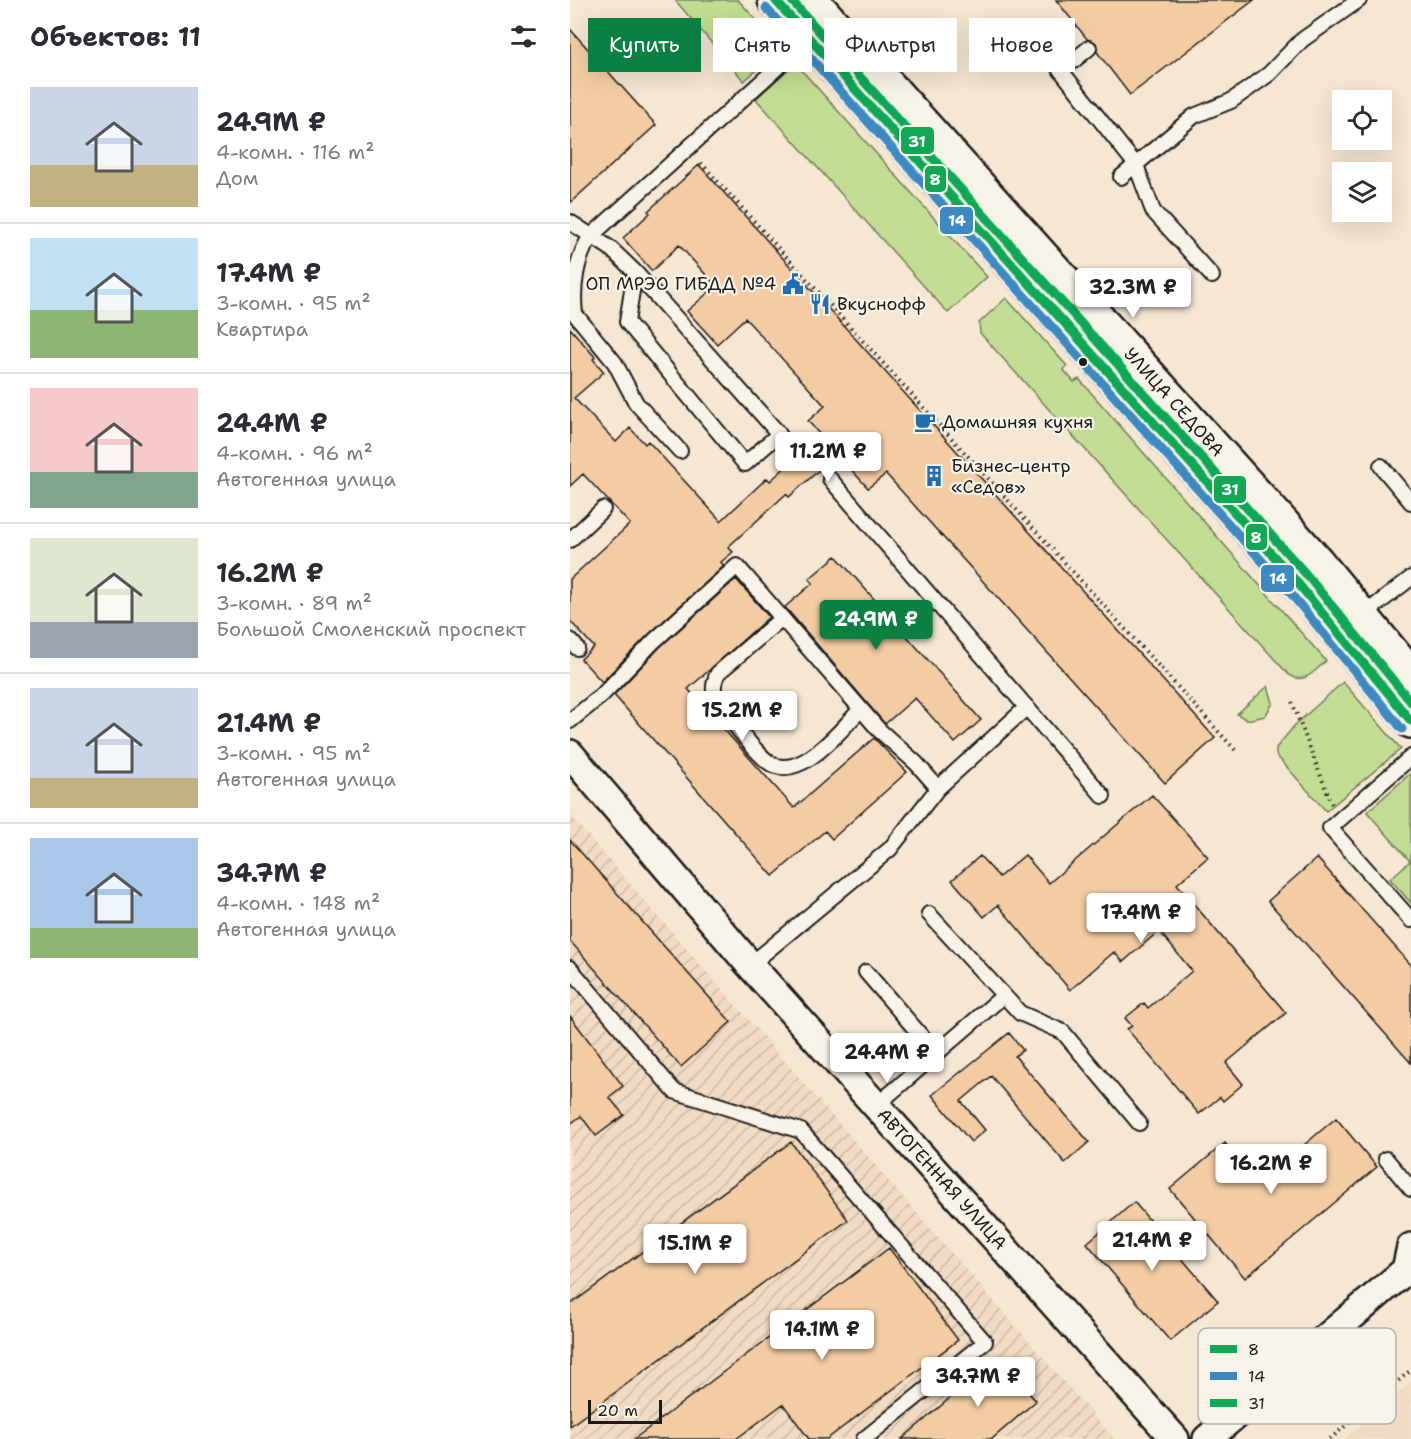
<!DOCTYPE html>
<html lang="ru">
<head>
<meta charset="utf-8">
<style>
  body { margin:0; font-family:"Shantell Sans",sans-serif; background:#f2f2f3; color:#2b2b33; height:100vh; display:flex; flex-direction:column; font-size:22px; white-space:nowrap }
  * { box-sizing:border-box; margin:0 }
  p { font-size:20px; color:#7c7c81 }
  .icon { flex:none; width:33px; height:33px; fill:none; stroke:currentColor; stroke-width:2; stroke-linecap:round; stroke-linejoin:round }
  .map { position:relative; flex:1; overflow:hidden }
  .sheet { display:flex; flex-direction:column; background:#fff; width:570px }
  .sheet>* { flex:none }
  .top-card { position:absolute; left:18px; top:18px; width:570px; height:54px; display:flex; gap:12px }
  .fabs { position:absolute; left:762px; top:90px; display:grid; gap:12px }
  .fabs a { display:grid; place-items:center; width:60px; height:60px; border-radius:0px; background:#fff; box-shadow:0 6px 24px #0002; font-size:30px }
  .scale { position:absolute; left:18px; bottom:15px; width:74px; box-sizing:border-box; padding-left:6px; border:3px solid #1c1c1c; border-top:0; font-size:16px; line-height:21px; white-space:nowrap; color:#1c1c1c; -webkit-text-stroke:4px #f7f3e8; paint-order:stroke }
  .price { position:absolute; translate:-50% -51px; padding:0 14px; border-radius:6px; background:#fff; color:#222; font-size:20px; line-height:39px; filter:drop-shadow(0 2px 3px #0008) }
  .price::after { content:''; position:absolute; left:50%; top:36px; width:18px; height:14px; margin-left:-9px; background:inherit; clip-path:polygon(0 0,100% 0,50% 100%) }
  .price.on { background:#0b8043; color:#fff }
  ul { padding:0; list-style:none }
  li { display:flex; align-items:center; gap:18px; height:150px; padding:0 30px }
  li+li { border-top:2px solid #e1e1e2 }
  li span { display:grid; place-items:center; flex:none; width:168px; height:120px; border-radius:0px; color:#555 }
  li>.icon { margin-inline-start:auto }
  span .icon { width:72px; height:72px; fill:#fffc; stroke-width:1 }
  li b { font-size:26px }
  h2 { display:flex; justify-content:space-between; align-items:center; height:72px; padding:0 30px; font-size:26px }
  .tag { padding:0 21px; border-radius:0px; background:#fff; box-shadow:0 6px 24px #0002; font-size:21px; line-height:54px }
  .tag.on { background:#0b8043; color:#fff }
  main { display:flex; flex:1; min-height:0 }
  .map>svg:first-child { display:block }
</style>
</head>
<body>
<main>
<section class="sheet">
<h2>Объектов: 11<svg class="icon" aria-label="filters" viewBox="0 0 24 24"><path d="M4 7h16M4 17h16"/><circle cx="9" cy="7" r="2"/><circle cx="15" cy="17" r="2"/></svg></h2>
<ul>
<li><span style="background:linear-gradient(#c9d6e8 65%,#c2b280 0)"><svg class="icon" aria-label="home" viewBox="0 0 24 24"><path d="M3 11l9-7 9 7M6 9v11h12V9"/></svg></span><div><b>24.9M ₽</b><p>4-комн. · 116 m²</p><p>Дом</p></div></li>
<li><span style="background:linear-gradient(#bfe0f5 60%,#8fb573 0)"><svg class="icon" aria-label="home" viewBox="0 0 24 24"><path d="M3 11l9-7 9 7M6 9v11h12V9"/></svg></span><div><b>17.4M ₽</b><p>3-комн. · 95 m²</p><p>Квартира</p></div></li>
<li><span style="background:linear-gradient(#f6c9c9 70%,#7fa58c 0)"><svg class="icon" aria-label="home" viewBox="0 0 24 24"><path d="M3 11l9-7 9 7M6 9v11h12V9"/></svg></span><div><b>24.4M ₽</b><p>4-комн. · 96 m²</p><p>Автогенная улица</p></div></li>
<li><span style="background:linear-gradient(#dfe7d0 70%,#9aa5b1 0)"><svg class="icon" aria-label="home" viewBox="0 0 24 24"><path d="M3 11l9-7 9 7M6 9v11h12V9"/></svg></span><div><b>16.2M ₽</b><p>3-комн. · 89 m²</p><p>Большой Смоленский проспект</p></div></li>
<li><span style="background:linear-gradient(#c9d6e8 75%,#c2b280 0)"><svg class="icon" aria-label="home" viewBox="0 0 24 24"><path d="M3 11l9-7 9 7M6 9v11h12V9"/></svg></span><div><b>21.4M ₽</b><p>3-комн. · 95 m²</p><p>Автогенная улица</p></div></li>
<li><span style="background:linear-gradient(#a9c7e8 75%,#8fb573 0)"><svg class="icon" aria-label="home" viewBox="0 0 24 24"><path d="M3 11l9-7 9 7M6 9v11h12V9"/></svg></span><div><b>34.7M ₽</b><p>4-комн. · 148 m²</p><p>Автогенная улица</p></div></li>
</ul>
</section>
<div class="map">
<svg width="841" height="1439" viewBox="0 0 841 1439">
  <defs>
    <pattern id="industrial-furrows" width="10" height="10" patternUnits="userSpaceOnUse" patternTransform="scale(1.5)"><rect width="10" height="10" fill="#f1dbc2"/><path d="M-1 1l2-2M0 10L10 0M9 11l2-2" fill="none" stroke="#cebba6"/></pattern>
  </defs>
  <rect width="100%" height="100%" fill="#f6e7d3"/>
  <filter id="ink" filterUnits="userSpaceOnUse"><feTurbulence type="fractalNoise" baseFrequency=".0167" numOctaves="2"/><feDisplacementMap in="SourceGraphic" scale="12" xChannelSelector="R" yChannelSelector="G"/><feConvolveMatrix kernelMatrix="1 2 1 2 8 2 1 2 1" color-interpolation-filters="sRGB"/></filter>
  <g filter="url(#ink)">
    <!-- built -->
    <path fill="#f1dbc2" d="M841 1382V1439H774Z"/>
    <!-- industrial -->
    <path fill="url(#industrial-furrows)" d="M0 815 544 1439H0Z"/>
    <!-- grass -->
    <path fill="#c2dd93" stroke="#6f7c58" stroke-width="1.5" d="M105 0H168L212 48 174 81Z
      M225 63 417 277 378 313 186 99Z
      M436 298 497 366 493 369 504 382 509 379 756 661C744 671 734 686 718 674L410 333 409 323Z
      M773 682 831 749 756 811 706 755V748L725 725Z
      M698 686 703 703 695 716 677 720 667 714Z
      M841 773V903L820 879 840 861 797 812Z"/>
    <!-- building -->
    <path fill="#f3cca3" stroke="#1c1c1c" stroke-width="1.5" d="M486 0H684L560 95 527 52 526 43 517 39Z
      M0 29 86 125 0 203Z
      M129 165 645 738 595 783 316 474 298 488 267 454 219 497 216 494 158 547 163 552 151 562 154 566 78 635 32 682 11 659 24 647 0 621V579L60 524 13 474 0 486V328L25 357 23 359 34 372 4 398 46 442 60 428 75 444 78 441 151 521 197 478 200 481 251 436 238 421 255 406 175 318 147 344 117 311 146 286 109 245 82 271 53 238 80 213 78 211Z
      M266 556 411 720 385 743 345 698 315 724 215 607 243 583 239 579Z
      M166 579 199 617 118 689 224 808 304 738 337 772 262 839 255 831 203 876 44 695 90 647Z
      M582 795 638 857 607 884 716 1013 656 1063 673 1084 653 1101 650 1097 629 1114 557 1029 562 1026 555 1018 574 1003 578 1008 622 971 589 931 553 962 544 952 500 990 428 905 414 917 382 880 410 856 429 877 455 855 479 883Z
      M0 840 161 1022 111 1067 0 941Z
      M747 858 841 965V1063L698 901Z
      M0 1016 53 1086 39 1097 54 1115 26 1136 11 1116 0 1124Z
      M439 1033 453 1050 445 1056 519 1142 495 1163 421 1076 391 1101 415 1130 401 1142 362 1095Z
      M766 1118 807 1167 675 1278 600 1189 655 1143 689 1183Z
      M221 1142 278 1220 0 1426V1305Z
      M564 1202 648 1301 600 1341 517 1243Z
      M319 1248 388 1340 257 1439H239L213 1404 166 1439H64Z
      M428 1357 466 1401 422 1439H332Z"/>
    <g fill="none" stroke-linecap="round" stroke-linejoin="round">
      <defs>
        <path id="service" d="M477 53 566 165 583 211 642 276
          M491 71 519 48
          M551 177 624 116 661 101 699 74 732 40 789 0
          M0 222 40 248 65 272 209 434 175 464 57 322 65 272
          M110 451 66 403 45 363 5 314C2 287 6 258 21 236L241 37
          M811 466 841 502
          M260 479 533 796
          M0 540 33 509
          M792 616 841 578
          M212 618 148 673C142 685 143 693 148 705 164 722 179 746 197 761 228 786 272 728 291 709
          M0 640 7 648
          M0 721 32 695 84 641 167 566 309 730 346 763 368 788
          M841 757 760 828 841 920
          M359 914 450 1013 493 1032 569 1123
          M180 965 320 849 368 788 457 707
          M0 968 104 1091 231 1131 415 1342 294 1439
          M296 972 366 1053
          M307 1105 433 996
          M816 1159 841 1189"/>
        <path id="minor" d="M0 754 180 965 605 1439
          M836 1270 841 1247
          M637 1439 836 1270H841"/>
        <path id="secondary" d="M205 0 726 581 841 721
          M241 0 747 562 841 676"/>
      </defs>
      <!-- service casing -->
      <use href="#service" stroke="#1c1c1c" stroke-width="18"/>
      <!-- minor casing -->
      <use href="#minor" stroke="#1c1c1c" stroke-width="32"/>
      <!-- secondary casing -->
      <use href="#secondary" stroke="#1c1c1c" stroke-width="38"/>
      <!-- path -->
      <path stroke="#1c1c1c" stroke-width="4" stroke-dasharray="1.5 4.5" stroke-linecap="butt" d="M131 163 667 752
        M722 702 762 805
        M760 1439 841 1370"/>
      <!-- service -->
      <use href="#service" stroke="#f7f3e8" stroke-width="14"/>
      <!-- minor -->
      <use href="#minor" stroke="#f7f3e8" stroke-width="27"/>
      <!-- secondary -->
      <use href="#secondary" stroke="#f7f3e8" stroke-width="33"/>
      <defs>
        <path id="bus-1" d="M205 0 726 581 841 721"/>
        <path id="bus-2" d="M196 8 717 589 832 729"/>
        <path id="bus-3" d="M221 0 735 573 841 702"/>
      </defs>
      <!-- bus-1 casing -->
      <use href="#bus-1" stroke="#f7f3e8" stroke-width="14"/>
      <!-- bus-2 casing -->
      <use href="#bus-2" stroke="#f7f3e8" stroke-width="14"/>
      <!-- bus-3 casing -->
      <use href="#bus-3" stroke="#f7f3e8" stroke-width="14"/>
      <!-- bus-1 -->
      <use href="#bus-1" stroke="#10a855" stroke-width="9"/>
      <!-- bus-2 -->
      <use href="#bus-2" stroke="#3d8ac2" stroke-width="9"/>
      <!-- bus-3 -->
      <use href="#bus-3" stroke="#10a855" stroke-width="9"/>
    </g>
  </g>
  <!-- icons -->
  <defs>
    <symbol id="civic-bare" viewBox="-9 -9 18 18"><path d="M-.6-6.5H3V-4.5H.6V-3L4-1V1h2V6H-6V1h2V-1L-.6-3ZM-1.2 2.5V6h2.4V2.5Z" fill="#1f6fb2" stroke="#f7f3e8" stroke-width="2.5" paint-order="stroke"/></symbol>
    <symbol id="restaurant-bare" viewBox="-9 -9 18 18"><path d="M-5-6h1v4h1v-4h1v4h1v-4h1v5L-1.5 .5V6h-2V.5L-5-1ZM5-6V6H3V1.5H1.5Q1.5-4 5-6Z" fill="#1f6fb2" stroke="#f7f3e8" stroke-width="2.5" paint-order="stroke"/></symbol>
    <symbol id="cafe-bare" viewBox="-9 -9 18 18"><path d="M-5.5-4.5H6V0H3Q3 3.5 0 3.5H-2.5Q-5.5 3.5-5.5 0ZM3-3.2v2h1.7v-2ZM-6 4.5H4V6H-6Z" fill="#1f6fb2" stroke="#f7f3e8" stroke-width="2.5" paint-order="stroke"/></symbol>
    <symbol id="building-bare" viewBox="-9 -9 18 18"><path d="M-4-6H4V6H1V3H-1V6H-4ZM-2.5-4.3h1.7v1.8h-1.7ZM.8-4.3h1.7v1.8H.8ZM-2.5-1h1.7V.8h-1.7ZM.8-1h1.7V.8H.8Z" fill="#1f6fb2" stroke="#f7f3e8" stroke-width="2.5" paint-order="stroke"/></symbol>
  </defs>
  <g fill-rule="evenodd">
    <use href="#civic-bare" x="208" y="269" width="30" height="30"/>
    <use href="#restaurant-bare" x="235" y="289" width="30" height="30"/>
    <use href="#cafe-bare" x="340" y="407" width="30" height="30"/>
    <use href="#building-bare" x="349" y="461" width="30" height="30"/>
  </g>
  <!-- markers -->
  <circle fill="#1c1c1c" stroke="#f7f3e8" stroke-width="2" cx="513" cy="362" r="5"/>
  <g text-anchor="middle" stroke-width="4.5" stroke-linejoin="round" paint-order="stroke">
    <!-- poi labels -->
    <g font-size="18" fill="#1c1c1c" stroke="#f7f3e8" text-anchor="start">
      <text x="206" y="290" text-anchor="end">ОП МРЭО ГИБДД №4</text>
      <text x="267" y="310">Вкуснофф</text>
      <text x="372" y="428">Домашняя кухня</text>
      <text x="381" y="472">Бизнес-центр<tspan x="381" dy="21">«Седов»</tspan></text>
    </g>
    <!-- street labels -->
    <g font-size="18" fill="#1c1c1c" stroke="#f7f3e8">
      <text transform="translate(604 402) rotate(48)" y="6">УЛИЦА СЕДОВА</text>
      <text transform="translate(372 1179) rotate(48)" y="6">АВТОГЕННАЯ УЛИЦА</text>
    </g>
  </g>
  <!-- legend -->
  <rect x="628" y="1328" width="198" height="96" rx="9" fill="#f7f3e8" stroke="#b5b2ab" stroke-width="1.5"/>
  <rect x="640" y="1345" width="27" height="8" fill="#10a855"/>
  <rect x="640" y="1372" width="27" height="8" fill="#3d8ac2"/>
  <rect x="640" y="1399" width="27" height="8" fill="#10a855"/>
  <g font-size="16" fill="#1c1c1c">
    <text x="678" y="1355">8</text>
    <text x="678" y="1382">14</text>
    <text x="678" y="1409">31</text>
  </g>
  <g stroke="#f7f3e8" stroke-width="2">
    <rect x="330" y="126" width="35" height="29" rx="6" fill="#10a855"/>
    <rect x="354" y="165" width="23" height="28" rx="6" fill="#10a855"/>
    <rect x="369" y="206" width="35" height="29" rx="6" fill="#3d8ac2"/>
    <rect x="643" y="475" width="34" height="29" rx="6" fill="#10a855"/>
    <rect x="675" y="523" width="23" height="28" rx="6" fill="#10a855"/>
    <rect x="690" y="564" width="35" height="29" rx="6" fill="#3d8ac2"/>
  </g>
  <g font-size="16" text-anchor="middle" font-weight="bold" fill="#fff">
    <text x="347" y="147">31</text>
    <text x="365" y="185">8</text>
    <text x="387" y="226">14</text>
    <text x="660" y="495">31</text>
    <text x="686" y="543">8</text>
    <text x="708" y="584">14</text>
  </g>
</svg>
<div class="fabs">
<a><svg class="icon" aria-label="locate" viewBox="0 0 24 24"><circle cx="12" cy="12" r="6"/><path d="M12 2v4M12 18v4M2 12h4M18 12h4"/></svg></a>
<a><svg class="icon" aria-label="layers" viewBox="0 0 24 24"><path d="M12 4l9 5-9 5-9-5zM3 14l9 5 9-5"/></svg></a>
</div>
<div class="scale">20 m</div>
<b class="price" style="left:563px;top:319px">32.3M ₽</b>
<b class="price" style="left:258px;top:483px">11.2M ₽</b>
<b class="price on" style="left:306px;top:651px">24.9M ₽</b>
<b class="price" style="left:172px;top:742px">15.2M ₽</b>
<b class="price" style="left:571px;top:944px">17.4M ₽</b>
<b class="price" style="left:317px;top:1084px">24.4M ₽</b>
<b class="price" style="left:701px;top:1195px">16.2M ₽</b>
<b class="price" style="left:582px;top:1272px">21.4M ₽</b>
<b class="price" style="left:125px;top:1275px">15.1M ₽</b>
<b class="price" style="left:252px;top:1361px">14.1M ₽</b>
<b class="price" style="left:408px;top:1408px">34.7M ₽</b>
<div class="top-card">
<a class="tag on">Купить</a>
<a class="tag">Снять</a>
<a class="tag">Фильтры</a>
<a class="tag">Новое</a>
</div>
</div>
</main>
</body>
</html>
